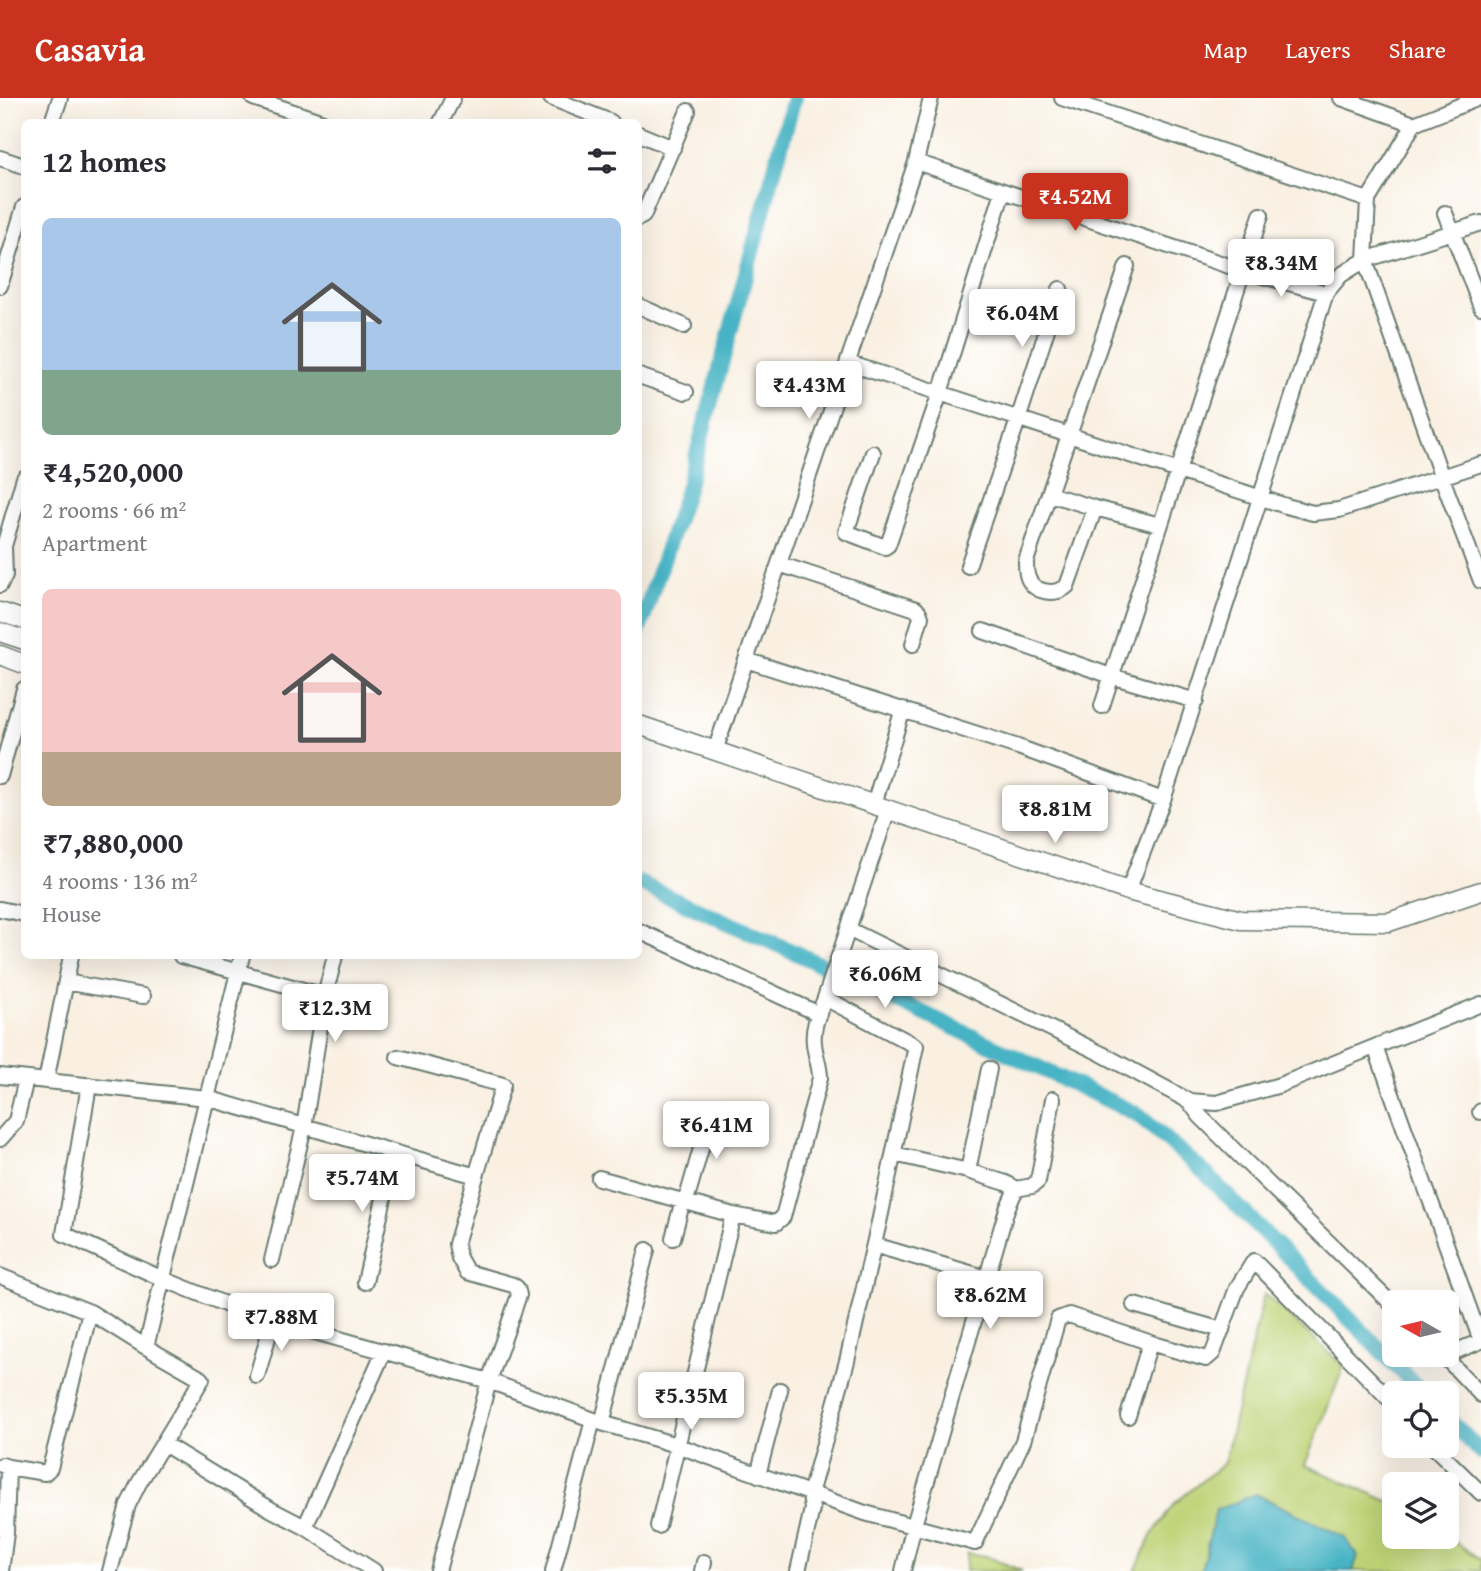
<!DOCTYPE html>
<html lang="en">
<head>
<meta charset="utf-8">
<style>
  body { margin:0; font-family:"Gentium Book Plus",serif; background:#f7f7f7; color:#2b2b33; height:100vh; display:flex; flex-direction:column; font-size:26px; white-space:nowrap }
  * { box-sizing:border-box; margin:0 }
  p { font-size:23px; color:#7c7c81 }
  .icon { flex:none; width:38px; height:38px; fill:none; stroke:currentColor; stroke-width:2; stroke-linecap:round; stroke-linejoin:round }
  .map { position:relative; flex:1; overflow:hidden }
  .drawer { position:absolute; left:21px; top:21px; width:621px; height:840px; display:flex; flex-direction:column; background:#fff; border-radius:10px; box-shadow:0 7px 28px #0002 }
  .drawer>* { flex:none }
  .needle { width:46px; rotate:278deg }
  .tools { position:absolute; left:1382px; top:1192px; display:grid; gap:14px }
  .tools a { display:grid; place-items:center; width:77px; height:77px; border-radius:10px; background:#fff; box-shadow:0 7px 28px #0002; font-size:35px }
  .price { position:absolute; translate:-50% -60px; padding:0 16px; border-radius:7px; background:#fff; color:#222; font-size:23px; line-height:46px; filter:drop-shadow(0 2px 4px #0008) }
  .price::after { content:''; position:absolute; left:50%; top:42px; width:21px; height:16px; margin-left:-10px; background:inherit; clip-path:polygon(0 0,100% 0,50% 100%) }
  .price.active { background:#c8321e; color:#fff }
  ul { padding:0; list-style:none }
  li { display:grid; align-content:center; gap:14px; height:371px; padding:0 21px }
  li span { display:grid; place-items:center; height:217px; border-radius:10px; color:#555 }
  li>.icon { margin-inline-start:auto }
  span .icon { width:126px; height:126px; fill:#fffc; stroke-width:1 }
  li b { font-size:30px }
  h2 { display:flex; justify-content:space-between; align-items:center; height:84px; padding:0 21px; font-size:30px }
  header { display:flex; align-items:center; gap:42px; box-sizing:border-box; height:98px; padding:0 35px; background:#c8321e; color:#fff }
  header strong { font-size:33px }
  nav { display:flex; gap:38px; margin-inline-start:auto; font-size:24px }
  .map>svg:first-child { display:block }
</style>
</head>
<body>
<header>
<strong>Casavia</strong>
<nav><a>Map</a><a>Layers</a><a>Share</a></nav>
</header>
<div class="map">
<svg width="1481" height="1473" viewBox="0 0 1481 1473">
  <rect width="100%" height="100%" fill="#fff"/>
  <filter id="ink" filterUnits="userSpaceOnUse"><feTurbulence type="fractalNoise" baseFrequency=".0143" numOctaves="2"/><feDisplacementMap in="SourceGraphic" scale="14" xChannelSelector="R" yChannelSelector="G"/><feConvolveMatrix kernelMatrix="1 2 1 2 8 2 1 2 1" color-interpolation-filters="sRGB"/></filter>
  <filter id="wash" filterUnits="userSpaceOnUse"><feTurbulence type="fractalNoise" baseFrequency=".00686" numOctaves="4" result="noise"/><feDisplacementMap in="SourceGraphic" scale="28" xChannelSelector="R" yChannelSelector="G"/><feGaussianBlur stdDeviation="1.57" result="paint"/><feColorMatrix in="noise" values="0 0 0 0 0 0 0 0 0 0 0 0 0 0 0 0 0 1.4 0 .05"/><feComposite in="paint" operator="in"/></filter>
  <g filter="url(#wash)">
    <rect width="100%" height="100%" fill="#f9f0e2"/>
    <!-- green -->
    <path fill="#bed275" stroke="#6e8854" stroke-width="2" d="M1264 1196 1344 1268 1305 1367 1395 1406V1438H1447L1481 1462V1473H1135L1150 1440 1174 1406 1224 1365Z
      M967 1455 986 1458 1022 1473H965Z"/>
    <!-- water -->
    <path fill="#47b3c4" stroke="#33787c" stroke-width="2" d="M1256 1396 1344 1439 1358 1458 1353 1473H1201L1216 1412Z"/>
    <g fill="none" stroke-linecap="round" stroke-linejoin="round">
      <!-- canal -->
      <path stroke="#47b3c4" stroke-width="16" d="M639 532 686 395 794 0
        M639 785 796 855 1137 1016 1206 1076 1423 1295
        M1447 1320 1481 1354"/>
    </g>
  </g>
  <g filter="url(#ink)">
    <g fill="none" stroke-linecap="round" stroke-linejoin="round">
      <defs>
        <path id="minor" d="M253 0 323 24
          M551 0 611 24
          M1062 0 1368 102
          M1341 0 1414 26
          M52 24 60 0
          M441 24 453 0
          M639 36 673 50
          M0 60 24 68
          M916 64 1244 173 1326 195
          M1445 115 1481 209
          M639 120 643 118 688 13
          M1481 125 1365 162 1442 380 1481 483
          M1127 168 1026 463C1026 468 1026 475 1028 480 1034 495 1056 498 1067 488L1095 410 1160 427
          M0 188 24 109
          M639 208 684 228
          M848 265 1286 408 1313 415 1339 412 1481 366
          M639 278 686 294
          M873 355 846 434 885 449 888 447 940 295 1003 93
          M1049 396 1095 410
          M779 466 916 511 919 514 921 519 913 546
          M968 468 1018 322 1060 191
          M0 487 5 477 4 448 24 380
          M983 533 1111 578 1196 603
          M746 562 1018 649 1163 702
          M1102 608 1261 117
          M715 653 916 64 931 0
          M0 678 24 591
          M874 706 903 611
          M1128 793 1163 702 1326 195 1341 177 1365 162 1368 102 1414 26 1479 0
          M0 811 24 816
          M848 831 1102 956 1189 1003 1217 1005 1280 987 1481 906
          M639 833 819 916
          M181 858 325 898
          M66 884 143 898
          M1375 949 1481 1243
          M398 959 503 987 456 1146 459 1160 467 1174 513 1187 517 1190 519 1197 489 1283 438 1473
          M989 971 968 1073 1006 1085 1016 1091
          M0 978 207 1000 242 858
          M46 983 71 858
          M89 987 64 1136 163 1181 247 1215 489 1283 602 1325 676 1347 865 1415 975 1445 1023 1343 1058 1221 1069 1217 1157 1247 1206 1261 1213 1255 1237 1190 1254 1163 1395 1307
          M1189 1003 1200 1018 1243 1061 1395 1209
          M1480 1014 1481 1013
          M0 1041 16 1023 26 981
          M894 1056 968 1073
          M599 1080 733 1117 776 1125 783 1119 820 980C820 967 815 958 814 945 812 929 819 915 825 900
          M686 1103 712 1012
          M673 1140 683 1102
          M874 1147 987 1180
          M272 1162 304 1029 325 898 335 858
          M0 1178 90 1214 146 1249 202 1281 139 1385 128 1407 110 1473
          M365 1184 394 1056
          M1134 1207 1222 1232
          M146 1249 207 1000 476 1078
          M1442 1256 1481 1297
          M1444 1258 1481 1243
          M257 1278 273 1222
          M1128 1318 1150 1245
          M602 1325 647 1152
          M164 1346 272 1412 305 1429 374 1473
          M1433 1348 1481 1395
          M8 1369 45 1375 50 1370 90 1214
          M758 1377 780 1292
          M658 1428 733 1117
          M305 1429 384 1253
          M1 1473 6 1435 8 1369 2 1367
          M553 1473 593 1322
          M702 1473 704 1464
          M798 1473 812 1411 810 1396 847 1263 880 1120 916 948 825 900 888 712
          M903 1473 914 1427 1007 1111 1016 1091 1032 1088 1038 1083 1053 1001"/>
        <path id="tertiary" d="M0 514 24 522
          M0 534 24 542
          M0 557 24 566
          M639 627 1128 793 1241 822 1389 824 1481 793"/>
      </defs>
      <!-- minor casing -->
      <use href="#minor" stroke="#6b7c71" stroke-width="18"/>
      <!-- tertiary casing -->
      <use href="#tertiary" stroke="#6b7c71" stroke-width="21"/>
      <!-- minor -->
      <use href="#minor" stroke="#fff" stroke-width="14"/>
      <!-- tertiary -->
      <use href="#tertiary" stroke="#fff" stroke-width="18"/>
    </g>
  </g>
</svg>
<div class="tools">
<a><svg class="needle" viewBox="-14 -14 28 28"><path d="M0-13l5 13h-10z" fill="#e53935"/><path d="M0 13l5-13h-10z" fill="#7c7c81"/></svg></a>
<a><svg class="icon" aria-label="locate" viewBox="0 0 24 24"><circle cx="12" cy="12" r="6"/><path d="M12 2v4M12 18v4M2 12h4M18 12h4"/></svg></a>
<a><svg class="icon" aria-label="layers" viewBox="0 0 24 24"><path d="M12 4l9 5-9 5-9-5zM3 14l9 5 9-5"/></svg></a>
</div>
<b class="price active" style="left:1075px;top:135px">₹4.52M</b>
<b class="price" style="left:1281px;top:201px">₹8.34M</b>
<b class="price" style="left:1022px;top:251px">₹6.04M</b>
<b class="price" style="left:809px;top:323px">₹4.43M</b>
<b class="price" style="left:1055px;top:747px">₹8.81M</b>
<b class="price" style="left:885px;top:912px">₹6.06M</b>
<b class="price" style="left:335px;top:946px">₹12.3M</b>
<b class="price" style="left:716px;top:1063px">₹6.41M</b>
<b class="price" style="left:362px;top:1116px">₹5.74M</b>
<b class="price" style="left:990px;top:1233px">₹8.62M</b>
<b class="price" style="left:281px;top:1255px">₹7.88M</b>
<b class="price" style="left:691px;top:1334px">₹5.35M</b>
<section class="drawer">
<h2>12 homes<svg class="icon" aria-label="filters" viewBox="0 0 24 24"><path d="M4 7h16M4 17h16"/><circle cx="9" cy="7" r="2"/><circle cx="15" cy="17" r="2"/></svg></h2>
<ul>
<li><span style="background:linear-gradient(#a9c7e8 70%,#7fa58c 0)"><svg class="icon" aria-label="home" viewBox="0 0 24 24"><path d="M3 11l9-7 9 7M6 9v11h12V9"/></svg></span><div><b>₹4,520,000</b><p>2 rooms · 66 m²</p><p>Apartment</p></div></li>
<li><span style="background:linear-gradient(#f6c9c9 75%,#b9a48a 0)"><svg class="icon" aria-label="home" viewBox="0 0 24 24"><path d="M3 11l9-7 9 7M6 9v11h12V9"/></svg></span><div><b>₹7,880,000</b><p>4 rooms · 136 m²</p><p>House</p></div></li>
</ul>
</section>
</div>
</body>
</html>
